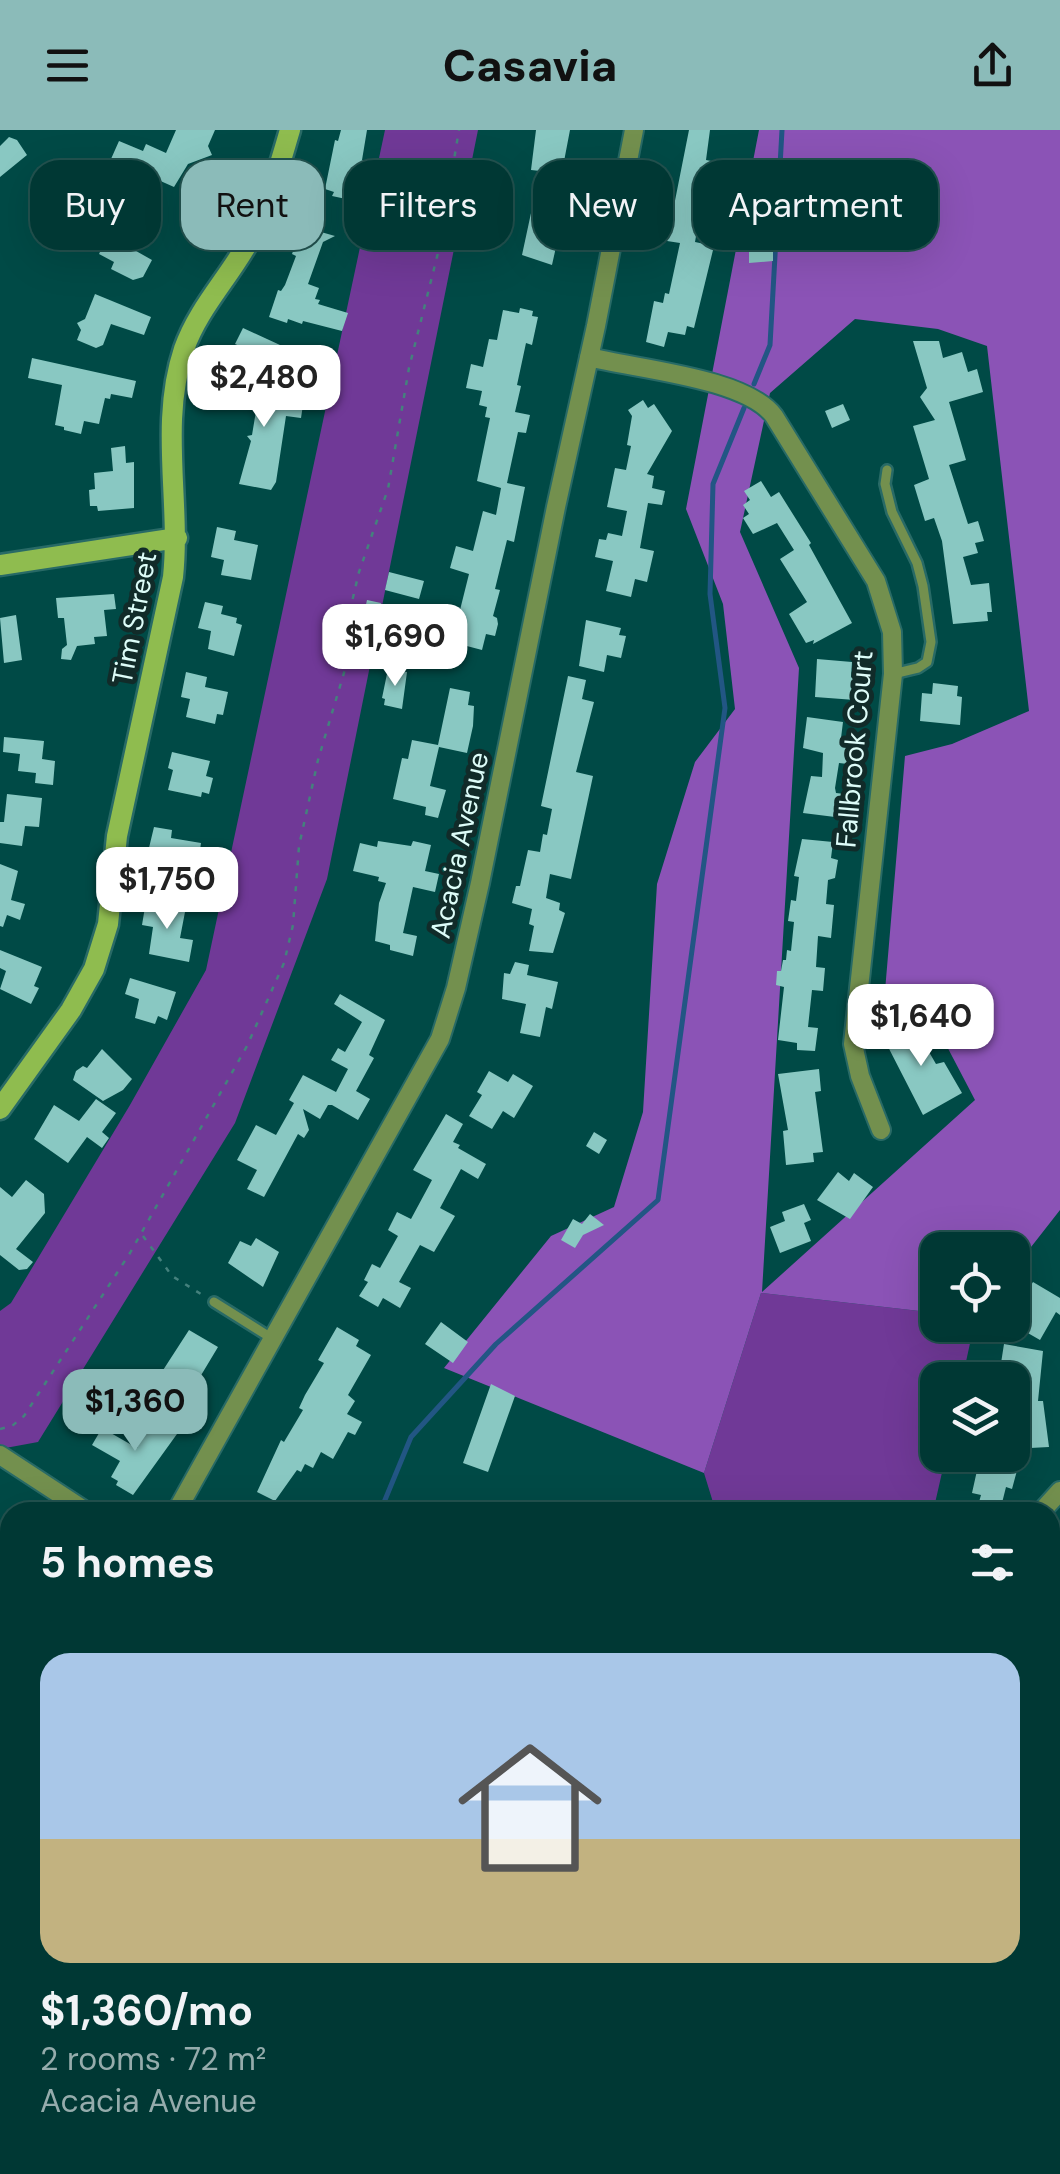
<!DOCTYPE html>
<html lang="en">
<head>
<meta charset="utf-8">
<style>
  body { margin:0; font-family:"DM Sans",sans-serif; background:#0a3f3c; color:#f1f3f6; height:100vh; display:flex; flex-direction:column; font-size:38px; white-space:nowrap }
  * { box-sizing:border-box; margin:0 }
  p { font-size:32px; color:#95acac }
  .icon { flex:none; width:55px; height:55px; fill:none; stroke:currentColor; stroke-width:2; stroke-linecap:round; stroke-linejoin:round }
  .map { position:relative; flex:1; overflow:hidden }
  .panel { position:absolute; left:0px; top:1372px; width:1060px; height:672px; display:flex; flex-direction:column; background:#003834; border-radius:30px 30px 0 0; box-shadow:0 10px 40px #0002,0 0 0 2px #22524f }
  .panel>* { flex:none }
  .banner { position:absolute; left:30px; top:30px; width:1000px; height:90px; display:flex; gap:20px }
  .controls { position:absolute; left:920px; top:1102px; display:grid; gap:20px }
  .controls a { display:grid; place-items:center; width:110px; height:110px; border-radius:20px; background:#003834; box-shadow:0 10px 40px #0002,0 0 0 2px #22524f; font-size:50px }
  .price { position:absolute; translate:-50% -85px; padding:0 22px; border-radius:20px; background:#fff; color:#222; font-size:32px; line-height:65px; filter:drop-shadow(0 2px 5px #0008) }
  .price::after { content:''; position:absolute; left:50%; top:60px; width:30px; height:22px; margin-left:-15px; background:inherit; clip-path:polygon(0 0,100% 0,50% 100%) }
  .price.selected { background:#8bbbb9; color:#111 }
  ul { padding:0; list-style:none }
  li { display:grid; align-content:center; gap:20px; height:530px; padding:0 40px }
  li+li { border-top:2px solid #22524f }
  li span { display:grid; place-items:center; height:310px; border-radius:30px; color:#555 }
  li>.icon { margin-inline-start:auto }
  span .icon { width:180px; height:180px; fill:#fffc; stroke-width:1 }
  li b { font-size:42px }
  h2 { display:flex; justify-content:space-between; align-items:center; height:120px; padding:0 40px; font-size:42px }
  .tag { padding:0 35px; border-radius:30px; background:#003834; box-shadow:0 10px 40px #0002,0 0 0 2px #22524f; font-size:35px; line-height:90px }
  .tag.selected { background:#8bbbb9; color:#111 }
  header { display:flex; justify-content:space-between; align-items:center; height:130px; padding:0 40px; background:#8bbbb9; color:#111; font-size:45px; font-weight:800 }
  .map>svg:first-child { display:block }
</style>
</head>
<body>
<header><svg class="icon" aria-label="menu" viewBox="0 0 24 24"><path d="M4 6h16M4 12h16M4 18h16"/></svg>Casavia<svg class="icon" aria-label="share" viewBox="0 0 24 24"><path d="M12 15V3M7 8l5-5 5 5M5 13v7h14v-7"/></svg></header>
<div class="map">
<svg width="1060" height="2044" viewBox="0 0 1060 2044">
  <rect width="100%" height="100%" fill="#004a46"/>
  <!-- green -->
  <path fill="#703997" d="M385 0H478L327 749 235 993 38 1312 0 1319V1181L11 1173 130 975 206 840Z
    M761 1163 937 1183 938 1195H974L962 1250H938V1325H946L933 1382H716L704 1343Z
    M47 2035H584L576 2044H40Z"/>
  <!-- forest -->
  <path fill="#8b53b6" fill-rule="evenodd" d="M759 0H1060V1080L1013 1140 1012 1120H938L937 1183 761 1163 704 1343 444 1238 551 1106 614 1077 643 982 657 754 695 632 735 579 723 474 686 379ZM855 189 938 199 987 216 1029 581 952 614 905 626 885 861 930 884 975 970 762 1162 799 538 740 402 770 263Z"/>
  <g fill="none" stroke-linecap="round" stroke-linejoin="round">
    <!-- stream -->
    <path stroke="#225684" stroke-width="5" d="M754 254 770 215 782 0
      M380 1382 411 1307 496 1214 658 1070 725 578 710 464 713 354 744 278
      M0 1807 10 1795"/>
  </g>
  <!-- building -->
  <path fill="#89c8c2" d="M176 0H215L208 16 212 25 188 34 174 57 111 29 119 11 143 21 146 14 166 23Z
    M341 0H367L362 30 371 32 368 45 361 44 353 66 347 65 346 69 332 66 334 62 325 59 335 10 338 11Z
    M536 0H570L557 68 562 69 552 116 556 117 552 135 522 125 540 41 531 40Z
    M689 0H710L706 30 732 35 730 52 706 48 695 112 714 116 694 198 687 196 685 205 668 202 664 217 646 212 654 171 663 173 665 163 669 164 680 113 667 111Z
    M9 7 17 10 27 25 0 47V16Z
    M128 73 145 83 129 117 152 130 143 147 133 150 111 139 114 132 99 124 116 89Z
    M302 78 326 86 321 102 335 106 323 112 308 154 319 158 315 169 320 170 318 174 348 183 342 201 303 191 302 194 288 189 287 193 269 187 278 160 281 161 285 155 296 126 292 124 295 116 290 114Z
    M769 112 773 114V131L749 133V113Z
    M95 164 151 187 144 205 111 194 103 215 96 218 77 210 81 200 77 193 85 189Z
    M520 178 533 181 532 186 538 187 532 215 526 213 517 255 521 256 515 282 530 285 526 303 518 302 507 353 525 357 514 412 507 410 495 459 500 460 493 486 497 488 498 494 495 506 486 504 482 520 463 515 467 499 456 496 469 444 450 438 456 416 473 421 483 381 496 385 501 358 477 351 490 288 485 287 487 277 479 275 482 261 466 258 471 234 483 237 489 209 497 210 503 180 519 183Z
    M243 198 293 221 282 244 253 233 257 224 235 214Z
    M913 211H939L943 228 962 222 968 242 977 239 983 262 949 272 966 330 949 335 968 394 978 391 984 411 975 413 978 423 963 427 971 455 989 453 992 482H987L988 491 953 494 942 411 934 388 925 391 914 355 929 349 913 296 935 290 920 267 927 258Z
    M32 228 136 251 132 268 111 264 110 269 105 268 99 294 84 291 81 304 64 300V297L55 295 62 255 28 248Z
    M236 253 285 259 284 265 304 268 301 288 286 286 276 352 271 360 239 354 251 311 247 306 252 305 256 281 233 276V271H224L226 256 236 257Z
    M643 270 648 278 654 274 672 301 647 344 654 346 652 358 665 361 662 375 648 373 640 418 654 421 647 452 635 449 631 467 606 461 613 431 595 427 599 409 606 410 608 403 622 406 627 381 607 377 615 338 626 340 631 316 627 315 632 286 628 280Z
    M843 274 850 290 832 298 825 281Z
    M125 316 126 333 134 332V378L98 381 97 376H90L89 360 95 359 94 343 113 341 111 318Z
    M761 351 771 367 779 362 811 413 809 415 852 493 813 514 814 510 806 513 789 484 807 472 780 429 794 420 777 393 753 404 743 388 749 384 743 375 750 370 744 361Z
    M217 397 236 401 234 410 258 415 251 450 221 445 224 430 211 427Z
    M389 442 424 451 419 469 385 460Z
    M114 464 116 479 104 480 107 506 94 507 95 514 77 516 71 530 61 529 62 519 67 515 64 488H58L56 468Z
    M367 470 381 473 375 500 361 497Z
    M205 472 223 476 221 484 237 488 236 493 242 495 234 526 208 519 211 501 198 498Z
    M16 485 22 530 4 533 0 488Z
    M586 490 621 498 619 505 626 506 621 528 607 525 604 542 579 536Z
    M817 529 852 532 851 547 857 550 855 570 815 567Z
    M388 539 407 542 402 579 384 575 385 569 382 568Z
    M186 542 207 547 205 557 228 562 223 585 217 584 215 594 186 587 190 569 181 567Z
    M568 546 586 550 582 569 594 572 576 642 593 646 571 749 550 744 546 768 560 773 559 780 565 783 553 823 529 821 534 796 529 794 532 779 512 773 516 756H520L528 720 540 722 543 704 547 705 552 679 541 676Z
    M933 553 958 556 957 566 962 567 960 595 920 591 922 563 932 564Z
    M450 558 470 562 468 575 474 576 473 596 467 623 439 617 430 656 446 660 438 688 425 685 426 677 393 669 402 628 408 629 412 610 438 615Z
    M807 587 843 592 841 608 851 610 848 634 839 633 835 658 836 663 845 664 843 688 803 683 811 646 822 647 823 623 803 618Z
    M4 607 44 611 42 629 55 631 53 655 35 653 36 643 18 641 20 624 3 622Z
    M172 622 210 631 206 646 213 648 209 664 202 662 201 667 168 660 173 640 168 638Z
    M7 664 42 668 39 697 25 696 22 716 0 713V692H4Z
    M154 697 172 700 171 708 201 713 198 734 182 740 181 748 159 744 161 724 148 722Z
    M802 709 833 712 831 728 838 730 835 748 828 750 826 774 834 775 831 808 818 806 816 837 825 838 823 861 812 860 808 897 818 898 815 921 797 920V913L778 910 784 857 776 855 777 841H781L783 830H786L787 820 791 821 794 792 788 791 791 770 796 771 799 747 794 746Z
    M378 711 411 716 413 711 431 715 425 741 439 744 435 762 413 757 403 803 417 806 413 826 390 820V815L375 811 379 773 386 753 378 751 379 747 353 741 360 713 377 717Z
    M0 734 18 741 11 770 25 774 20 790 7 785 3 797 0 796Z
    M146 771 163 774V778L185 782 180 808 193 810 189 832 149 824 153 797 142 795Z
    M0 820 42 837 34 856 39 858 31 874 0 859 6 841 0 838Z
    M515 832 529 835 527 845 558 852 552 879 546 877 540 907 520 903 526 874 502 869 504 843 510 844Z
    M130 848 176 862 167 890 158 886 155 894 135 888 139 869 125 864Z
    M340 864 385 890 369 925 374 928 356 961 370 969 358 990 332 975H328L320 989 303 979 309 1000 304 1008 298 1004 264 1067 247 1059 257 1040 237 1030 256 995 276 1005 294 973 289 970 303 945 336 962 348 939 331 930 338 918 345 922 362 892 334 874Z
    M911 891 936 934 944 932 962 963 923 985 883 907Z
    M102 919 132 949 123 960 103 971 73 950 76 941 83 936 87 938Z
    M819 939 821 961 815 962 823 1022 813 1023 814 1032 786 1035 783 1001 788 1000 778 944Z
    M489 941 508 952 513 944 533 956 514 988 503 981 492 999 469 986 482 965 477 962Z
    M96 969 116 983 102 1002 109 1008 102 1018 87 1007 68 1033 34 1009 54 975 79 991Z
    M446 984 463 994 453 1012 460 1015 458 1018 486 1034 478 1049 461 1039 440 1078 455 1086 434 1122 420 1115 399 1152 411 1158 400 1178 383 1168 378 1177 359 1166 368 1152 364 1150 372 1134 380 1138 398 1106 388 1100 397 1082 411 1089 432 1050 413 1040Z
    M594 1002 607 1010 599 1024 586 1016Z
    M838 1042 849 1051 854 1043 873 1057 850 1089 817 1070Z
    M26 1050 44 1064 45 1083 16 1119 33 1132 27 1139 19 1140 0 1125V1057L12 1067Z
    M804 1074 811 1090 804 1093 811 1111 780 1123 770 1097 785 1091 782 1082Z
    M590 1084 604 1095 583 1105 575 1118 561 1110 573 1089 582 1094Z
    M256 1108 279 1122 263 1157 228 1133 240 1111 251 1116Z
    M1033 1152 1060 1168V1185L1056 1182 1040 1210 1012 1194V1184Z
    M441 1192 468 1212 453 1233 425 1214Z
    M337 1197 359 1210 356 1216 371 1225 348 1265 355 1271 347 1284 362 1292 355 1305 348 1302 333 1329 321 1322 313 1338 305 1334 301 1342 297 1340 275 1371 257 1362 281 1310 284 1312 303 1280 299 1278 305 1265 324 1233 318 1230Z
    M189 1200 218 1217 197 1252 191 1249 182 1265 156 1251Z
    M1004 1214 1043 1221 1038 1271H1043L1049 1317 1012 1319V1250L999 1246Z
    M491 1254 515 1266 488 1342 463 1333Z
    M152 1290 177 1304 133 1365 116 1355 118 1351 111 1347 120 1331 92 1315 102 1298 137 1318Z
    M980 1327 1019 1333 1012 1359 1006 1357 1001 1377 979 1372 981 1365 972 1363Z"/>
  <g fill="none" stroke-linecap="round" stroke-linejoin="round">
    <defs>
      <path id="lane" d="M887 340 885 354 892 382 917 433 923 456 931 512 927 532 918 538 893 544
        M214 1172 273 1209
        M1050 1933 1060 1929"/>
      <path id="street" d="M589 227C636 239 746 248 774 286L876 451 892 502 893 544 853 914 860 946 881 1000
        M0 1325 87 1382
        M176 1382 440 909 456 858 480 753 556 377 596 196 634 0
        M1041 1382 1060 1361
        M0 1613 10 1609
        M0 1874 10 1866
        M625 2044 629 2035"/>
      <path id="secondary" d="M0 435 177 408
        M0 979 71 880 94 839 108 794 117 706 173 447C181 371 159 294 184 219 197 182 223 154 243 121 266 86 278 40 290 0"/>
    </defs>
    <!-- lane casing -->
    <use href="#lane" stroke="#286a66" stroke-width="14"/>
    <!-- street casing -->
    <use href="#street" stroke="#286a66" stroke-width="22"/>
    <!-- secondary casing -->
    <use href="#secondary" stroke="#286a66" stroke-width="25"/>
    <!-- path -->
    <path stroke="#44817d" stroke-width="2.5" stroke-dasharray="5 8" stroke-linecap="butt" d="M143 1106 172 1146 204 1166
      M0 1299 12 1296 24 1286 130 1123 247 916 284 833 293 795 299 716 318 630 346 536 351 476 359 442 388 359 409 238 439 119 459 0"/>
    <!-- lane -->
    <use href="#lane" stroke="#73904e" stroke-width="9"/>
    <!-- street -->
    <use href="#street" stroke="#73904e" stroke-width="18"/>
    <!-- secondary -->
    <use href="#secondary" stroke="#8fbc4f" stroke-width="20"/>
  </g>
  <g text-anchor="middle" stroke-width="10" stroke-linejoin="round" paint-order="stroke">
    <!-- street labels -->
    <g font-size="28" fill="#ddfcf8" stroke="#112b29">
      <text transform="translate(134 488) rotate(-79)" y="10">Tim Street</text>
      <text transform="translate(854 619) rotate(-85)" y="10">Fallbrook Court</text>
      <text transform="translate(459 715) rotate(-78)" y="10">Acacia Avenue</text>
    </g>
  </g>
</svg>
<div class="controls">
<a><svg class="icon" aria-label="locate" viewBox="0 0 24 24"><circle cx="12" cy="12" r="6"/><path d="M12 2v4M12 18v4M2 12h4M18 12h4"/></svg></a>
<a><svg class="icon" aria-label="layers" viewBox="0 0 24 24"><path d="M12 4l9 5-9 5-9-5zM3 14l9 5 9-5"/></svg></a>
</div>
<b class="price" style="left:264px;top:300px">$2,480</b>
<b class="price" style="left:395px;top:559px">$1,690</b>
<b class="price" style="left:167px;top:802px">$1,750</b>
<b class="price" style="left:921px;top:939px">$1,640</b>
<b class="price selected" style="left:135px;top:1324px">$1,360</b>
<div class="banner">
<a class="tag">Buy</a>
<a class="tag selected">Rent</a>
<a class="tag">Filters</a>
<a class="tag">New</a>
<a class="tag">Apartment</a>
</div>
<section class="panel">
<h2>5 homes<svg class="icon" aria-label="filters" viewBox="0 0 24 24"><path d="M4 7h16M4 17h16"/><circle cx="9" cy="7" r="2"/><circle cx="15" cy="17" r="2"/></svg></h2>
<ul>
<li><span style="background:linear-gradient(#a9c7e8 60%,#c2b280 0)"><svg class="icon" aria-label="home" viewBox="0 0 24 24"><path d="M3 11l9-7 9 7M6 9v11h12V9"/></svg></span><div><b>$1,360/mo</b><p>2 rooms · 72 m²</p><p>Acacia Avenue</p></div></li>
</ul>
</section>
</div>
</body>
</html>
